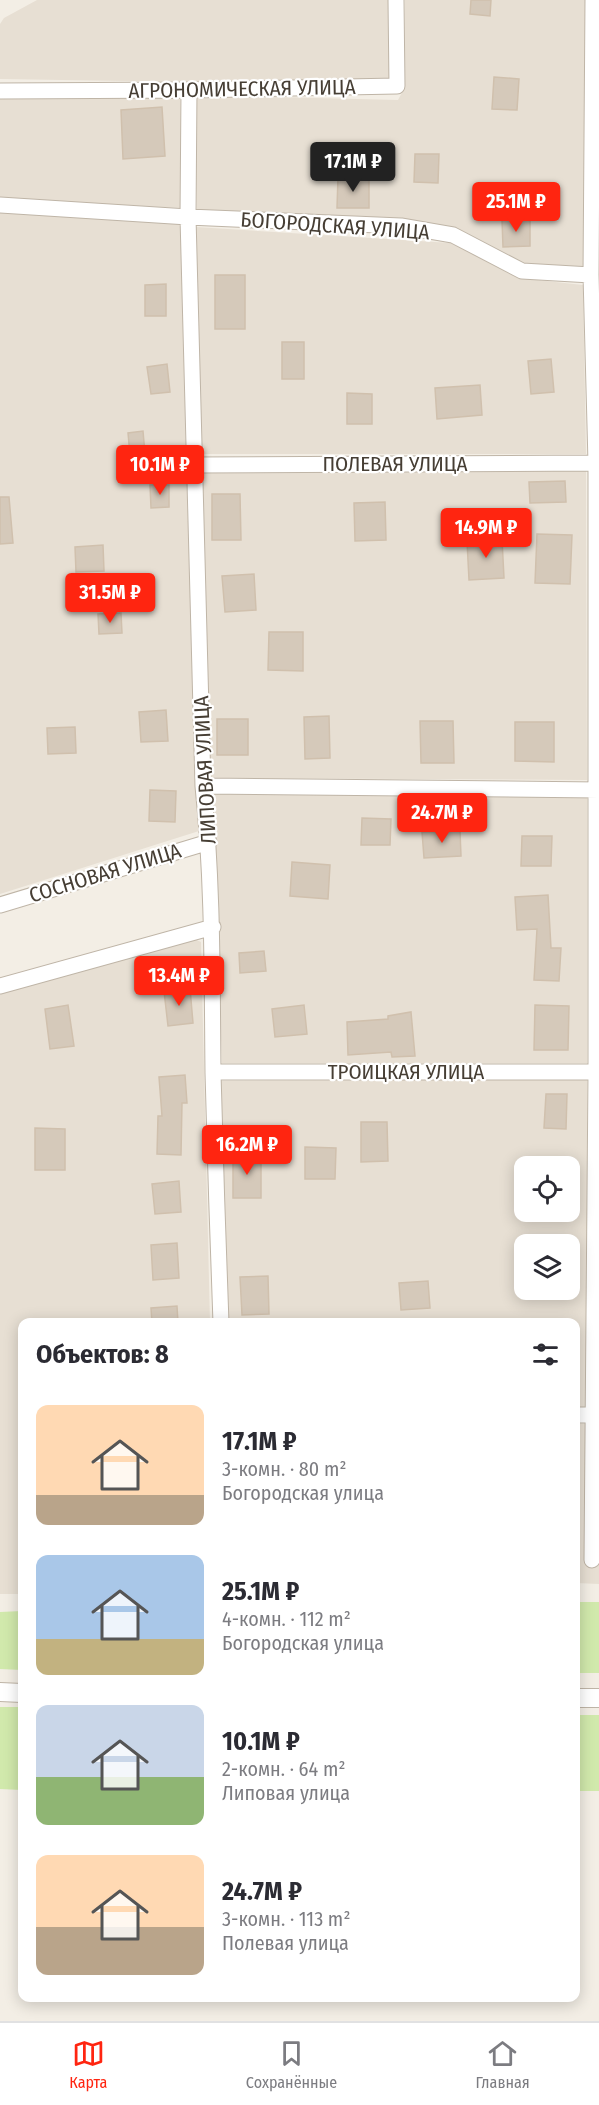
<!DOCTYPE html>
<html lang="ru">
<head>
<meta charset="utf-8">
<style>
  body { margin:0; font-family:"Fira Sans Condensed",sans-serif; background:#f2f2f3; color:#2b2b33; height:100vh; display:flex; flex-direction:column; font-size:22px; white-space:nowrap }
  * { box-sizing:border-box; margin:0 }
  p { font-size:20px; color:#7c7c81 }
  .icon { flex:none; width:33px; height:33px; fill:none; stroke:currentColor; stroke-width:2; stroke-linecap:round; stroke-linejoin:round }
  .map { position:relative; flex:1; overflow:hidden }
  .drawer { position:absolute; left:18px; top:1318px; width:562px; height:684px; display:flex; flex-direction:column; background:#fff; border-radius:12px; box-shadow:0 3px 15px #0003 }
  .drawer>* { flex:none }
  .controls { position:absolute; left:514px; top:1156px; display:grid; gap:12px }
  .controls a { display:grid; place-items:center; width:66px; height:66px; border-radius:12px; background:#fff; box-shadow:0 3px 15px #0003; font-size:30px }
  .price { position:absolute; translate:-50% -51px; padding:0 14px; border-radius:6px; background:#ff2510; color:#fff; font-size:20px; line-height:39px; filter:drop-shadow(0 2px 3px #0008) }
  .price::after { content:''; position:absolute; left:50%; top:36px; width:18px; height:14px; margin-left:-9px; background:inherit; clip-path:polygon(0 0,100% 0,50% 100%) }
  .price.on { background:#222; color:#fff }
  ul { padding:0; list-style:none }
  li { display:flex; align-items:center; gap:18px; height:150px; padding:0 18px }
  li span { display:grid; place-items:center; flex:none; width:168px; height:120px; border-radius:12px; color:#555 }
  li>.icon { margin-inline-start:auto }
  span .icon { width:72px; height:72px; fill:#fffc; stroke-width:1 }
  li b { font-size:26px }
  h2 { display:flex; justify-content:space-between; align-items:center; height:72px; padding:0 18px; font-size:26px }
  .tabs { display:flex; justify-content:space-around; align-items:center; height:84px; border-top:2px solid #e1e1e2; background:#fff; font-size:16px; color:#7c7c81 }
  .tabs a { display:grid; justify-items:center; gap:3px }
  .tabs .on { color:#ff2510 }
  .map>svg:first-child { display:block }
</style>
</head>
<body>
<div class="map">
<svg width="599" height="2021" viewBox="0 0 599 2021">
  <rect width="100%" height="100%" fill="#f3eee5"/>
  <!-- residential -->
  <path fill="#e7dfd3" fill-rule="evenodd" d="M37 0H389L390 79 186 82 0 79V24L4 18Z
    M405 0H585L583 266 525 265 457 229 403 218 197 212 195 95 398 100 405 87Z
    M180 96 182 208 0 199V97Z
    M0 213 180 224 183 235 186 466 199 831 0 894Z
    M196 227 451 243 519 278 583 285 586 454H201Z
    M586 470 587 780 210 778 200 473Z
    M211 791 587 794V1063H222Z
    M192 938 201 942 210 1323H22V1594H0V993Z
    M587 1079V1408H576V1323H228L219 1081ZM525 1167H570V1212H525ZM525 1245H570V1290H525Z
    M599 1423V1584L576 1583V1424Z"/>
  <!-- green -->
  <path fill="#d1e9ac" d="M576 1602H599V1673H576Z
    M22 1611V1670L0 1669V1612Z
    M0 1707H22V1790L0 1789Z
    M576 1715H599V1791H576Z"/>
  <!-- building -->
  <path fill="#d5c9ba" stroke="#d0c0ad" stroke-width="1.5" d="M471 0H491L490 16 470 14Z
    M494 77 519 79 517 110 492 109Z
    M162 107 165 156 123 159 121 110Z
    M415 154H439L438 183 414 182Z
    M338 177H369V208H337Z
    M502 220H530V246L503 247Z
    M215 275H245V329H215Z
    M166 284V316H145V285Z
    M282 342H304V379H282Z
    M551 359 554 392 531 394 528 361Z
    M167 364 170 392 151 394 147 367Z
    M480 385 482 415 437 419 435 388Z
    M347 393 372 394V424H347Z
    M143 431 145 454 130 455 128 433Z
    M565 481 566 502 530 503 529 482Z
    M150 485H169V507L151 508Z
    M212 494H240L241 540H212Z
    M0 497H9L13 543 0 544Z
    M385 502 386 540 355 541 354 503Z
    M537 534 572 535 570 584 535 583Z
    M502 539 504 578 469 580 467 541Z
    M103 545 104 571 76 572 75 547Z
    M254 574 256 610 225 612 222 576Z
    M121 613 122 633 99 634 98 614Z
    M269 632H303V671L268 670Z
    M166 710 168 741 141 742 139 712Z
    M329 716 330 758 305 759 304 717Z
    M217 719H248V755H217Z
    M420 721H453L454 763H421Z
    M515 722H554V762L515 761Z
    M75 727 76 753 48 754 47 728Z
    M150 790 176 791 175 822 149 821Z
    M362 818 391 819 390 845H361Z
    M460 831 461 856 424 858 422 832Z
    M522 836H552L551 866H521Z
    M292 862 330 865 328 899 290 896Z
    M548 895 551 948H561L559 981 534 980 537 929 517 930 515 897Z
    M264 951 266 971 240 973 239 953Z
    M190 988 193 1023 168 1026 164 991Z
    M68 1005 74 1046 50 1049 45 1009Z
    M304 1005 307 1034 275 1037 272 1009Z
    M535 1005 569 1006 568 1050H534Z
    M411 1012 415 1056 392 1057 391 1052 348 1055 347 1022 388 1019V1016Z
    M185 1075 187 1103H182L181 1155 157 1154 158 1116H162L159 1077Z
    M546 1094H567L566 1129 544 1128Z
    M361 1122H387L388 1161 361 1162Z
    M35 1128 65 1129V1170H35Z
    M305 1147 336 1148 335 1179H305Z
    M233 1153H261V1198H233Z
    M179 1181 181 1212 155 1214 152 1184Z
    M177 1243 179 1278 153 1280 151 1245Z
    M268 1276 269 1314 242 1315 240 1277Z
    M428 1281 430 1308 401 1310 399 1283Z
    M177 1306 178 1323H152L151 1308Z"/>
  <g fill="none" stroke-linecap="round" stroke-linejoin="round">
    <defs>
      <path id="minor" d="M189 90 188 217 203 786C213 882 212 977 213 1073 215 1156 218 1240 221 1323
        M0 91 189 90 397 86 396 0
        M0 205 188 217 401 226 453 235 522 271 591 275
        M195 465 599 463
        M203 786 599 790
        M0 905 209 842
        M0 986 213 927
        M213 1072H599
        M576 1415H599
        M592 1560 596 1072V463L591 275 593 0"/>
      <path id="tertiary" d="M0 1692 22 1693
        M576 1698H599"/>
    </defs>
    <!-- minor casing -->
    <use href="#minor" stroke="#bfb5a7" stroke-width="17"/>
    <!-- tertiary casing -->
    <use href="#tertiary" stroke="#bfb5a7" stroke-width="20"/>
    <!-- minor -->
    <use href="#minor" stroke="#fff" stroke-width="15"/>
    <!-- tertiary -->
    <use href="#tertiary" stroke="#fff" stroke-width="18"/>
  </g>
  <g text-anchor="middle" stroke-width="4.5" stroke-linejoin="round" paint-order="stroke">
    <!-- street labels -->
    <g font-size="21" fill="#463e34" stroke="#fff">
      <text transform="translate(242 89) rotate(-1)" y="7">АГРОНОМИЧЕСКАЯ УЛИЦА</text>
      <text transform="translate(335 226) rotate(4)" y="7">БОГОРОДСКАЯ УЛИЦА</text>
      <text x="395" y="471">ПОЛЕВАЯ УЛИЦА</text>
      <text transform="translate(205 770) rotate(-93)" y="7">ЛИПОВАЯ УЛИЦА</text>
      <text transform="translate(105 873) rotate(-17)" y="7">СОСНОВАЯ УЛИЦА</text>
      <text x="406" y="1079">ТРОИЦКАЯ УЛИЦА</text>
    </g>
  </g>
</svg>
<div class="controls">
<a><svg class="icon" aria-label="locate" viewBox="0 0 24 24"><circle cx="12" cy="12" r="6"/><path d="M12 2v4M12 18v4M2 12h4M18 12h4"/></svg></a>
<a><svg class="icon" aria-label="layers" viewBox="0 0 24 24"><path d="M12 4l9 5-9 5-9-5zM3 14l9 5 9-5"/></svg></a>
</div>
<b class="price on" style="left:353px;top:193px">17.1M ₽</b>
<b class="price" style="left:516px;top:233px">25.1M ₽</b>
<b class="price" style="left:160px;top:496px">10.1M ₽</b>
<b class="price" style="left:486px;top:559px">14.9M ₽</b>
<b class="price" style="left:110px;top:624px">31.5M ₽</b>
<b class="price" style="left:442px;top:844px">24.7M ₽</b>
<b class="price" style="left:179px;top:1007px">13.4M ₽</b>
<b class="price" style="left:247px;top:1176px">16.2M ₽</b>
<section class="drawer">
<h2>Объектов: 8<svg class="icon" aria-label="filters" viewBox="0 0 24 24"><path d="M4 7h16M4 17h16"/><circle cx="9" cy="7" r="2"/><circle cx="15" cy="17" r="2"/></svg></h2>
<ul>
<li><span style="background:linear-gradient(#ffd9b3 75%,#b9a48a 0)"><svg class="icon" aria-label="home" viewBox="0 0 24 24"><path d="M3 11l9-7 9 7M6 9v11h12V9"/></svg></span><div><b>17.1M ₽</b><p>3-комн. · 80 m²</p><p>Богородская улица</p></div></li>
<li><span style="background:linear-gradient(#a9c7e8 70%,#c2b280 0)"><svg class="icon" aria-label="home" viewBox="0 0 24 24"><path d="M3 11l9-7 9 7M6 9v11h12V9"/></svg></span><div><b>25.1M ₽</b><p>4-комн. · 112 m²</p><p>Богородская улица</p></div></li>
<li><span style="background:linear-gradient(#c9d6e8 60%,#8fb573 0)"><svg class="icon" aria-label="home" viewBox="0 0 24 24"><path d="M3 11l9-7 9 7M6 9v11h12V9"/></svg></span><div><b>10.1M ₽</b><p>2-комн. · 64 m²</p><p>Липовая улица</p></div></li>
<li><span style="background:linear-gradient(#ffd9b3 60%,#b9a48a 0)"><svg class="icon" aria-label="home" viewBox="0 0 24 24"><path d="M3 11l9-7 9 7M6 9v11h12V9"/></svg></span><div><b>24.7M ₽</b><p>3-комн. · 113 m²</p><p>Полевая улица</p></div></li>
</ul>
</section>
</div>
<nav class="tabs">
<a class="on"><svg class="icon" aria-label="map" viewBox="0 0 24 24"><path d="M3 6l6-2 6 2 6-2v14l-6 2-6-2-6 2zM9 4v14M15 6v14"/></svg>Карта</a>
<a><svg class="icon" aria-label="saved" viewBox="0 0 24 24"><path d="M7 4h10v16l-5-4-5 4z"/></svg>Сохранённые</a>
<a><svg class="icon" aria-label="home" viewBox="0 0 24 24"><path d="M3 11l9-7 9 7M6 9v11h12V9"/></svg>Главная</a>
</nav>
</body>
</html>
